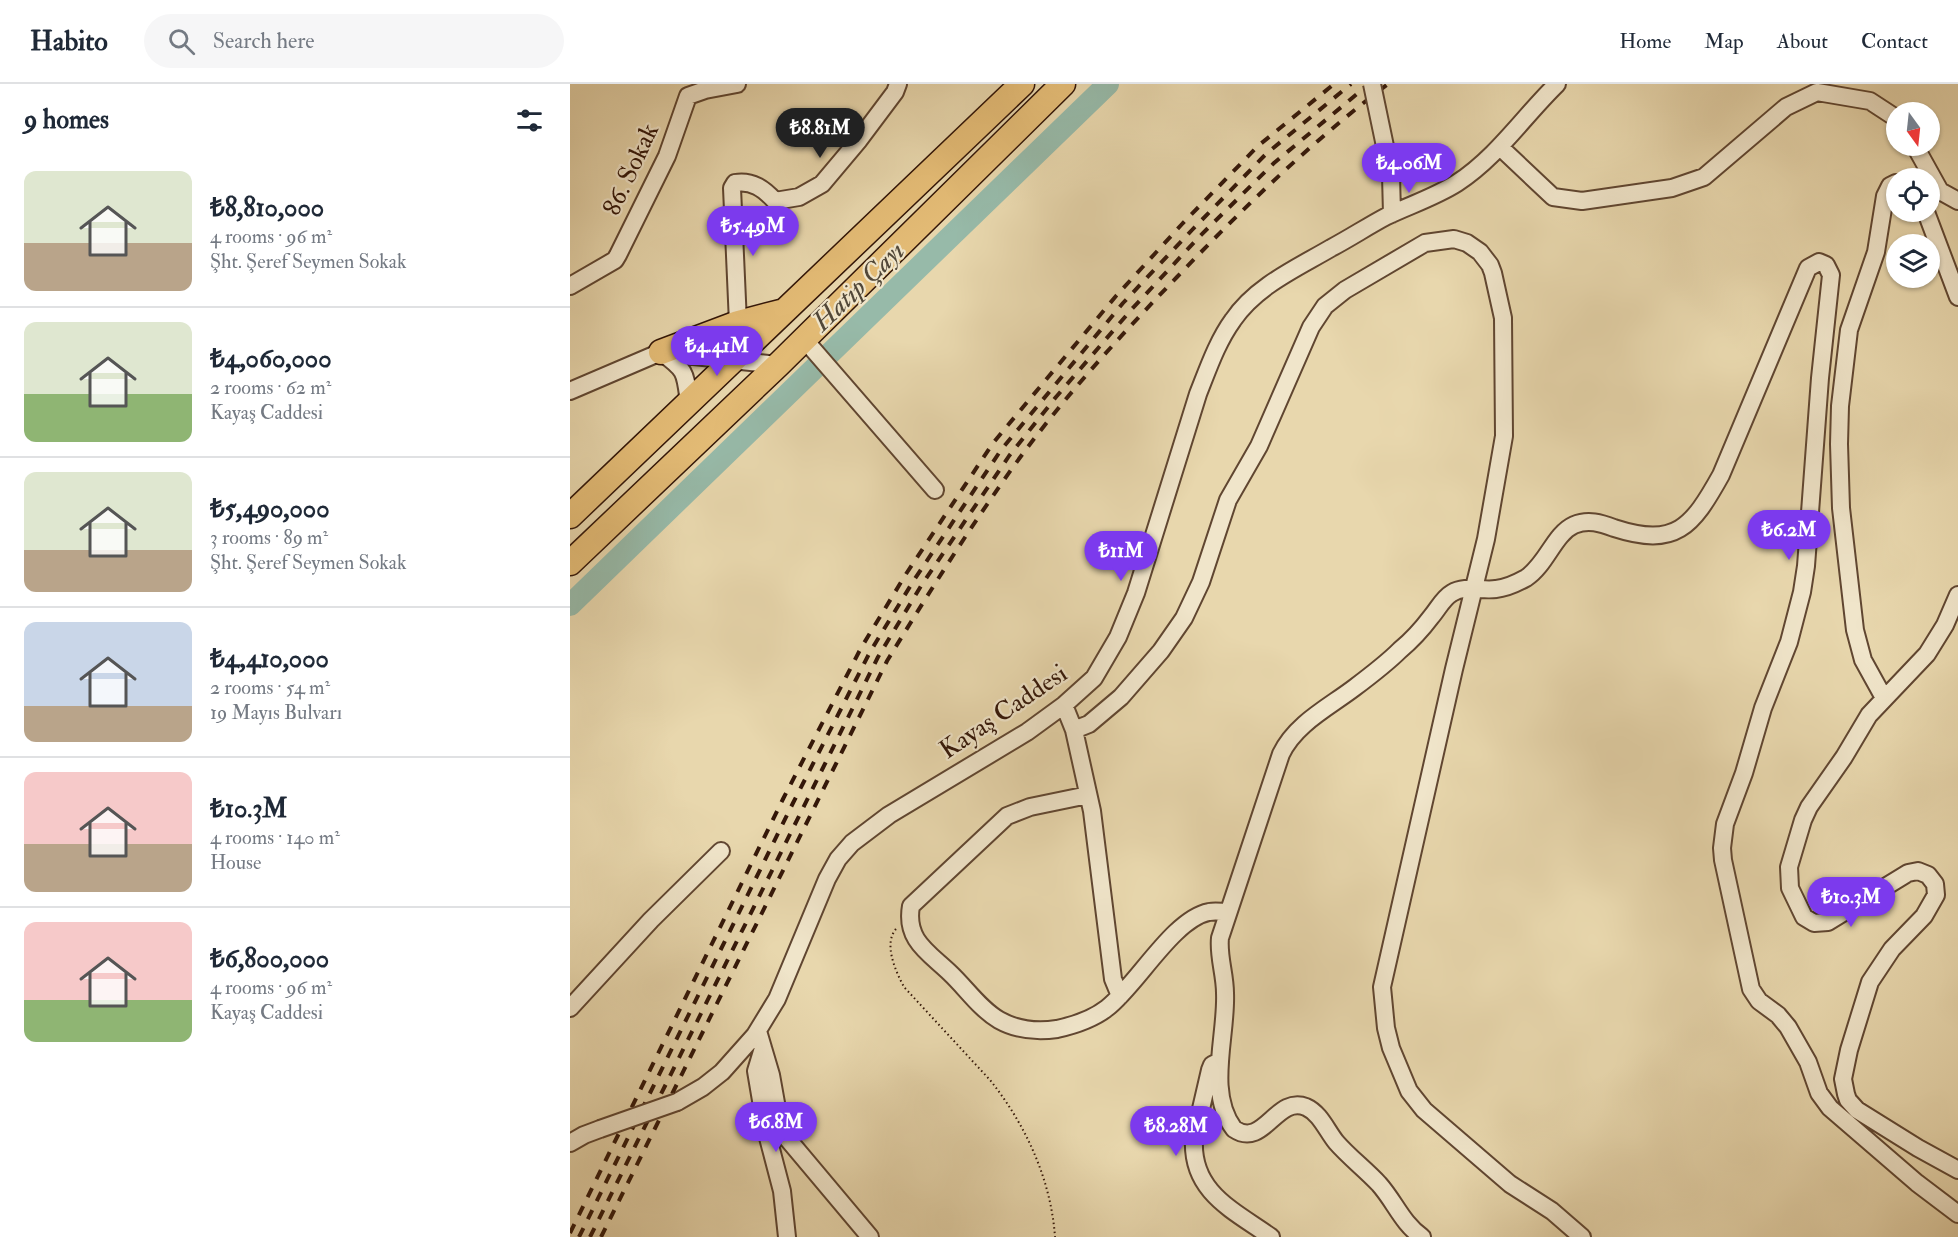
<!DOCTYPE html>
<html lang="en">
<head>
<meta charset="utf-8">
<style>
  body { margin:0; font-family:"IM FELL Double Pica",serif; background:#f6f6f7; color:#1f2937; height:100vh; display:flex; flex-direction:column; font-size:22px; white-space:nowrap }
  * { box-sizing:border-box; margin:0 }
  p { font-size:20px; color:#747a83 }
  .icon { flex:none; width:33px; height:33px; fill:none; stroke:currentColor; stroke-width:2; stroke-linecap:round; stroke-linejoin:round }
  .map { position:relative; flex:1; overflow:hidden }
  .side { display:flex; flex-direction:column; background:#fff; width:570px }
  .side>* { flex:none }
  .needle { width:39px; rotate:165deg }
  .fabs { position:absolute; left:1316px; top:18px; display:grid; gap:12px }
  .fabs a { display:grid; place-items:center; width:54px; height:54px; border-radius:50%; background:#fff; box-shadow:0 2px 4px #0004; font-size:30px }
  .price { position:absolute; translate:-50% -51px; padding:0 14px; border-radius:21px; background:#7c3aed; color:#fff; font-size:20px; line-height:39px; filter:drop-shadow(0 2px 3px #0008) }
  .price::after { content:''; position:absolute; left:50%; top:36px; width:18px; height:14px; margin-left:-9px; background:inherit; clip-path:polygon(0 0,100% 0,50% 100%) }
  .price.active { background:#222; color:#fff }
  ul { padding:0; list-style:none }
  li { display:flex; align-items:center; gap:18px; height:150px; padding:0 24px }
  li+li { border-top:2px solid #e0e1e3 }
  li span { display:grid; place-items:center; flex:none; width:168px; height:120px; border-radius:12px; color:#555 }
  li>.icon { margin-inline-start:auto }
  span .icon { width:72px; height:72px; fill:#fffc; stroke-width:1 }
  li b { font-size:26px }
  h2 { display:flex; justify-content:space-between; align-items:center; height:72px; padding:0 24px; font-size:26px }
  header { display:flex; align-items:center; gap:36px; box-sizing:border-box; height:84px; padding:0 30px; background:#fff; border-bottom:2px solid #e0e1e3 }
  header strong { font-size:28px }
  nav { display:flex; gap:33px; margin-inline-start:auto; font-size:21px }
  .search { width:420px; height:54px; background:#f6f6f7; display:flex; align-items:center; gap:15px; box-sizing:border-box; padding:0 21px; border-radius:33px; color:#747a83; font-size:22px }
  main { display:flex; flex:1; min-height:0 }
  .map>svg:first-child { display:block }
</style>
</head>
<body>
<header>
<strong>Habito</strong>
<div class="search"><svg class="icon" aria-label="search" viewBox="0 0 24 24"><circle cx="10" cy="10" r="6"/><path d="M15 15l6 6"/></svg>Search here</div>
<nav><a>Home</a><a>Map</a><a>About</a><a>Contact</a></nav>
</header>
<main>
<section class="side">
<h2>9 homes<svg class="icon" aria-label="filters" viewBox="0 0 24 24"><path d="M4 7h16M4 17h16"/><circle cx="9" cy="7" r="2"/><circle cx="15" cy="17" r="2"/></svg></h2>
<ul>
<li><span style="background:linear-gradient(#dfe7d0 60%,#b9a48a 0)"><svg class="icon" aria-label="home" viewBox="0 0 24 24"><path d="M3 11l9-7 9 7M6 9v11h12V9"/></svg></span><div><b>₺8,810,000</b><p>4 rooms · 96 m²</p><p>Şht. Şeref Seymen Sokak</p></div></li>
<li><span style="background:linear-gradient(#dfe7d0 60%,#8fb573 0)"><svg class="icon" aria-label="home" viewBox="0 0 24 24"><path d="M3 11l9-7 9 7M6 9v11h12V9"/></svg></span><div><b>₺4,060,000</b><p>2 rooms · 62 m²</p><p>Kayaş Caddesi</p></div></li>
<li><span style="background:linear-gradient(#dfe7d0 65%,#b9a48a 0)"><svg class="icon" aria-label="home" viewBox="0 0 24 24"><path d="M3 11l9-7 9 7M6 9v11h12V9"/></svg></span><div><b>₺5,490,000</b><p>3 rooms · 89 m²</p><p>Şht. Şeref Seymen Sokak</p></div></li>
<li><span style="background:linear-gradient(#c9d6e8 70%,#b9a48a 0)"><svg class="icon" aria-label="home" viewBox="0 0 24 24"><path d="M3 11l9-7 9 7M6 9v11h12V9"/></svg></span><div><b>₺4,410,000</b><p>2 rooms · 54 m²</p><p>19 Mayıs Bulvarı</p></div></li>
<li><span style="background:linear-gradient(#f6c9c9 60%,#b9a48a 0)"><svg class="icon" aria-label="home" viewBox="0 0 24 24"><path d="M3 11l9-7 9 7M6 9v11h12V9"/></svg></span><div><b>₺10.3M</b><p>4 rooms · 140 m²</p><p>House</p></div></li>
<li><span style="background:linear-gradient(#f6c9c9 65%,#8fb573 0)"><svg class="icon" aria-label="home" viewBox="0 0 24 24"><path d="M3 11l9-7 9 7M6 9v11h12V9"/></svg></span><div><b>₺6,800,000</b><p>4 rooms · 96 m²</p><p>Kayaş Caddesi</p></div></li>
</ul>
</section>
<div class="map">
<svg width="1388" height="1153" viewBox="0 0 1388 1153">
  <rect width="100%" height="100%" fill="#e8d7ad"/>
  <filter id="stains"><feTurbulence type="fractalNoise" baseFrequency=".00333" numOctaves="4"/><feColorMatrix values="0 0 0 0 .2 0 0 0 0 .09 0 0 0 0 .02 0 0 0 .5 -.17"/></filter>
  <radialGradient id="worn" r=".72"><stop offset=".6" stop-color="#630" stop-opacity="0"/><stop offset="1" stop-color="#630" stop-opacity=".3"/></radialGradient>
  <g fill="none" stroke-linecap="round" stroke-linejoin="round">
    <!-- river -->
    <path stroke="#97baa9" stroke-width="22" d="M0 521 538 0"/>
    <defs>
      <path id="minor" d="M1345 62 1370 107 1388 117
        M930 63 983 113 1012 117 1102 104 1134 93 1216 23 1247 8 1300 17 1326 34
        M821 91 822 130
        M1356 128 1388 213
        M0 202 45 176 48 171 97 72 118 12 135 6 167 0
        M168 239 162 104 165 99C182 96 194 105 205 117L229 113 252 100 289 56 325 8 328 0
        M234 255 365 406
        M92 269C117 287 115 289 119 319
        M95 269 208 281
        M0 307 91 268
        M1388 511 1375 541 1357 570 1299 631 1274 673 1239 723 1233 736 1219 783 1220 804 1234 833 1244 839 1258 838 1338 789 1348 787 1358 791 1365 800 1366 811 1354 832 1322 865 1300 898 1279 966 1273 995 1276 1010 1278 1016 1287 1026 1348 1064 1388 1086
        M1314 614 1293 576 1285 546 1271 424 1269 360 1270 322 1279 246 1306 168 1315 112 1320 102 1326 99
        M494 621 504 646 522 727 543 895 550 912
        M504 646 519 640 551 613 591 567 614 534 631 498 658 416 689 362 741 243 755 222 775 206 855 159 884 155 897 159 910 168 920 181 923 189 933 234 934 352 916 455 884 585 812 903 816 944 821 964 839 1007 854 1026 940 1100 982 1127 1012 1153
        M518 711 460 723 437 732 341 822C335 856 358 868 380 889 396 904 410 925 429 936 447 946 467 948 487 945 505 941 523 935 537 924 567 901 603 835 639 828 645 827 652 828 658 828
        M0 924 81 836 151 767
        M188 947 201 991 211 1047 300 1153
        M193 964 186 987 196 1046 212 1107 217 1153
        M646 979 642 981 640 986 624 1055C621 1108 663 1126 701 1153
        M107 1018 133 1003 152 988 185 951 207 915 257 795 268 775 282 759 319 731 457 648 494 621 524 594 548 553 566 509 628 310C638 285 647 258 663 236 686 202 727 184 761 164 780 154 798 142 817 132 840 121 865 113 887 99 927 73 954 32 987 0
        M0 1059 14 1051 30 1045
        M852 1153C832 1139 825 1118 809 1100 795 1085 779 1073 766 1058 757 1047 750 1029 736 1023 706 1011 694 1065 664 1045 636 1008 657 952 655 909 655 890 648 872 650 854L711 670C725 640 759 623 784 604 800 592 816 580 830 566 842 556 852 545 861 533 868 525 873 514 882 509 894 501 912 507 926 505 937 504 947 499 956 494 977 480 984 450 1004 441 1018 435 1031 439 1044 444 1106 464 1122 443 1151 391L1238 184 1249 178 1256 181 1261 191 1250 294 1236 482 1232 508 1219 558 1193 624 1174 689 1155 740 1152 764 1153 776 1181 905 1189 917 1208 931 1218 943 1238 978 1249 1009 1260 1024 1347 1099 1388 1130"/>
      <path id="highway" d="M91 268 168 239 214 227
        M0 432 452 0
        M0 479 208 281 493 0"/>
    </defs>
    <!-- minor casing -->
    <use href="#minor" stroke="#604631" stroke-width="20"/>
    <!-- highway casing -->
    <use href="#highway" stroke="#331608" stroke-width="27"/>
    <!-- path -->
    <path stroke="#331608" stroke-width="2" stroke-dasharray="1.5 3" stroke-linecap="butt" d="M326 845C313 860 326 888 334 903L420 996C456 1041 481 1096 485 1153"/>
    <!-- minor -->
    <use href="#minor" stroke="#f0e5ca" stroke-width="16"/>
    <!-- highway -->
    <use href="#highway" stroke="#e4bc76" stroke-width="24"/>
    <!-- rail -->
    <path stroke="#331608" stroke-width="4" stroke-dasharray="10 10" stroke-linecap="butt" d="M0 1149 213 715 291 564 336 490 423 359 546 212 613 139 688 62 764 0
      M9 1153 223 719 300 568 344 496 431 366 553 219 622 146 696 70 781 0
      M20 1153 308 573 351 502 439 372 486 313 561 226 630 152 704 79 799 0
      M31 1153 317 577C358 510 400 443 446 379 494 313 550 252 607 193 673 124 741 58 818 0"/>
    <defs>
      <path id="minor-bridge" d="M802 0 821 91
        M30 1045 107 1018"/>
    </defs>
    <!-- minor-bridge casing -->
    <use href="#minor-bridge" stroke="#604631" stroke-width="20" stroke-linecap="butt"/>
    <!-- minor-bridge -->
    <use href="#minor-bridge" stroke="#f0e5ca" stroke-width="16"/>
  </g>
  <g text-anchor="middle" stroke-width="4.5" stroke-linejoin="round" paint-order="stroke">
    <!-- street labels -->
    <g font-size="26" fill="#331608" stroke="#f0e5ca">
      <text transform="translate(60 85) rotate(-65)" y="9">86. Sokak</text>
      <text transform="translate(433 627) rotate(-34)" y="9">Kayaş Caddesi</text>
    </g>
    <!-- water labels -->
    <g font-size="27" font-style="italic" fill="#514738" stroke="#f0e5ca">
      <text transform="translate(288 202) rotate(-44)" y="9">Hatip Çayı</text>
    </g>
  </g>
  <rect width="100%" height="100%" filter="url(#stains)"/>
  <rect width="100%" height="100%" fill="url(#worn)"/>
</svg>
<div class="fabs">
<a><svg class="needle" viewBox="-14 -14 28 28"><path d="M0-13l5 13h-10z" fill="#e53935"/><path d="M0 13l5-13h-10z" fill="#747a83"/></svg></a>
<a><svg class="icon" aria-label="locate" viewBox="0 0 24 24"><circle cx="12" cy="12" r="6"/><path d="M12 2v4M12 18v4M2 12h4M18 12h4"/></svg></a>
<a><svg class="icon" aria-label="layers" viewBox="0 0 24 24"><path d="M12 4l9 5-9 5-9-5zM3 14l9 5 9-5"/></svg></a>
</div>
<b class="price active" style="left:250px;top:75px">₺8.81M</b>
<b class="price" style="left:839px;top:110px">₺4.06M</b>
<b class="price" style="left:183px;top:173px">₺5.49M</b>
<b class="price" style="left:147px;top:293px">₺4.41M</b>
<b class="price" style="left:1219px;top:477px">₺6.2M</b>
<b class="price" style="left:551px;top:498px">₺11M</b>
<b class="price" style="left:1281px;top:844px">₺10.3M</b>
<b class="price" style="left:206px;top:1069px">₺6.8M</b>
<b class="price" style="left:606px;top:1073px">₺8.28M</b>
</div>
</main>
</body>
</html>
